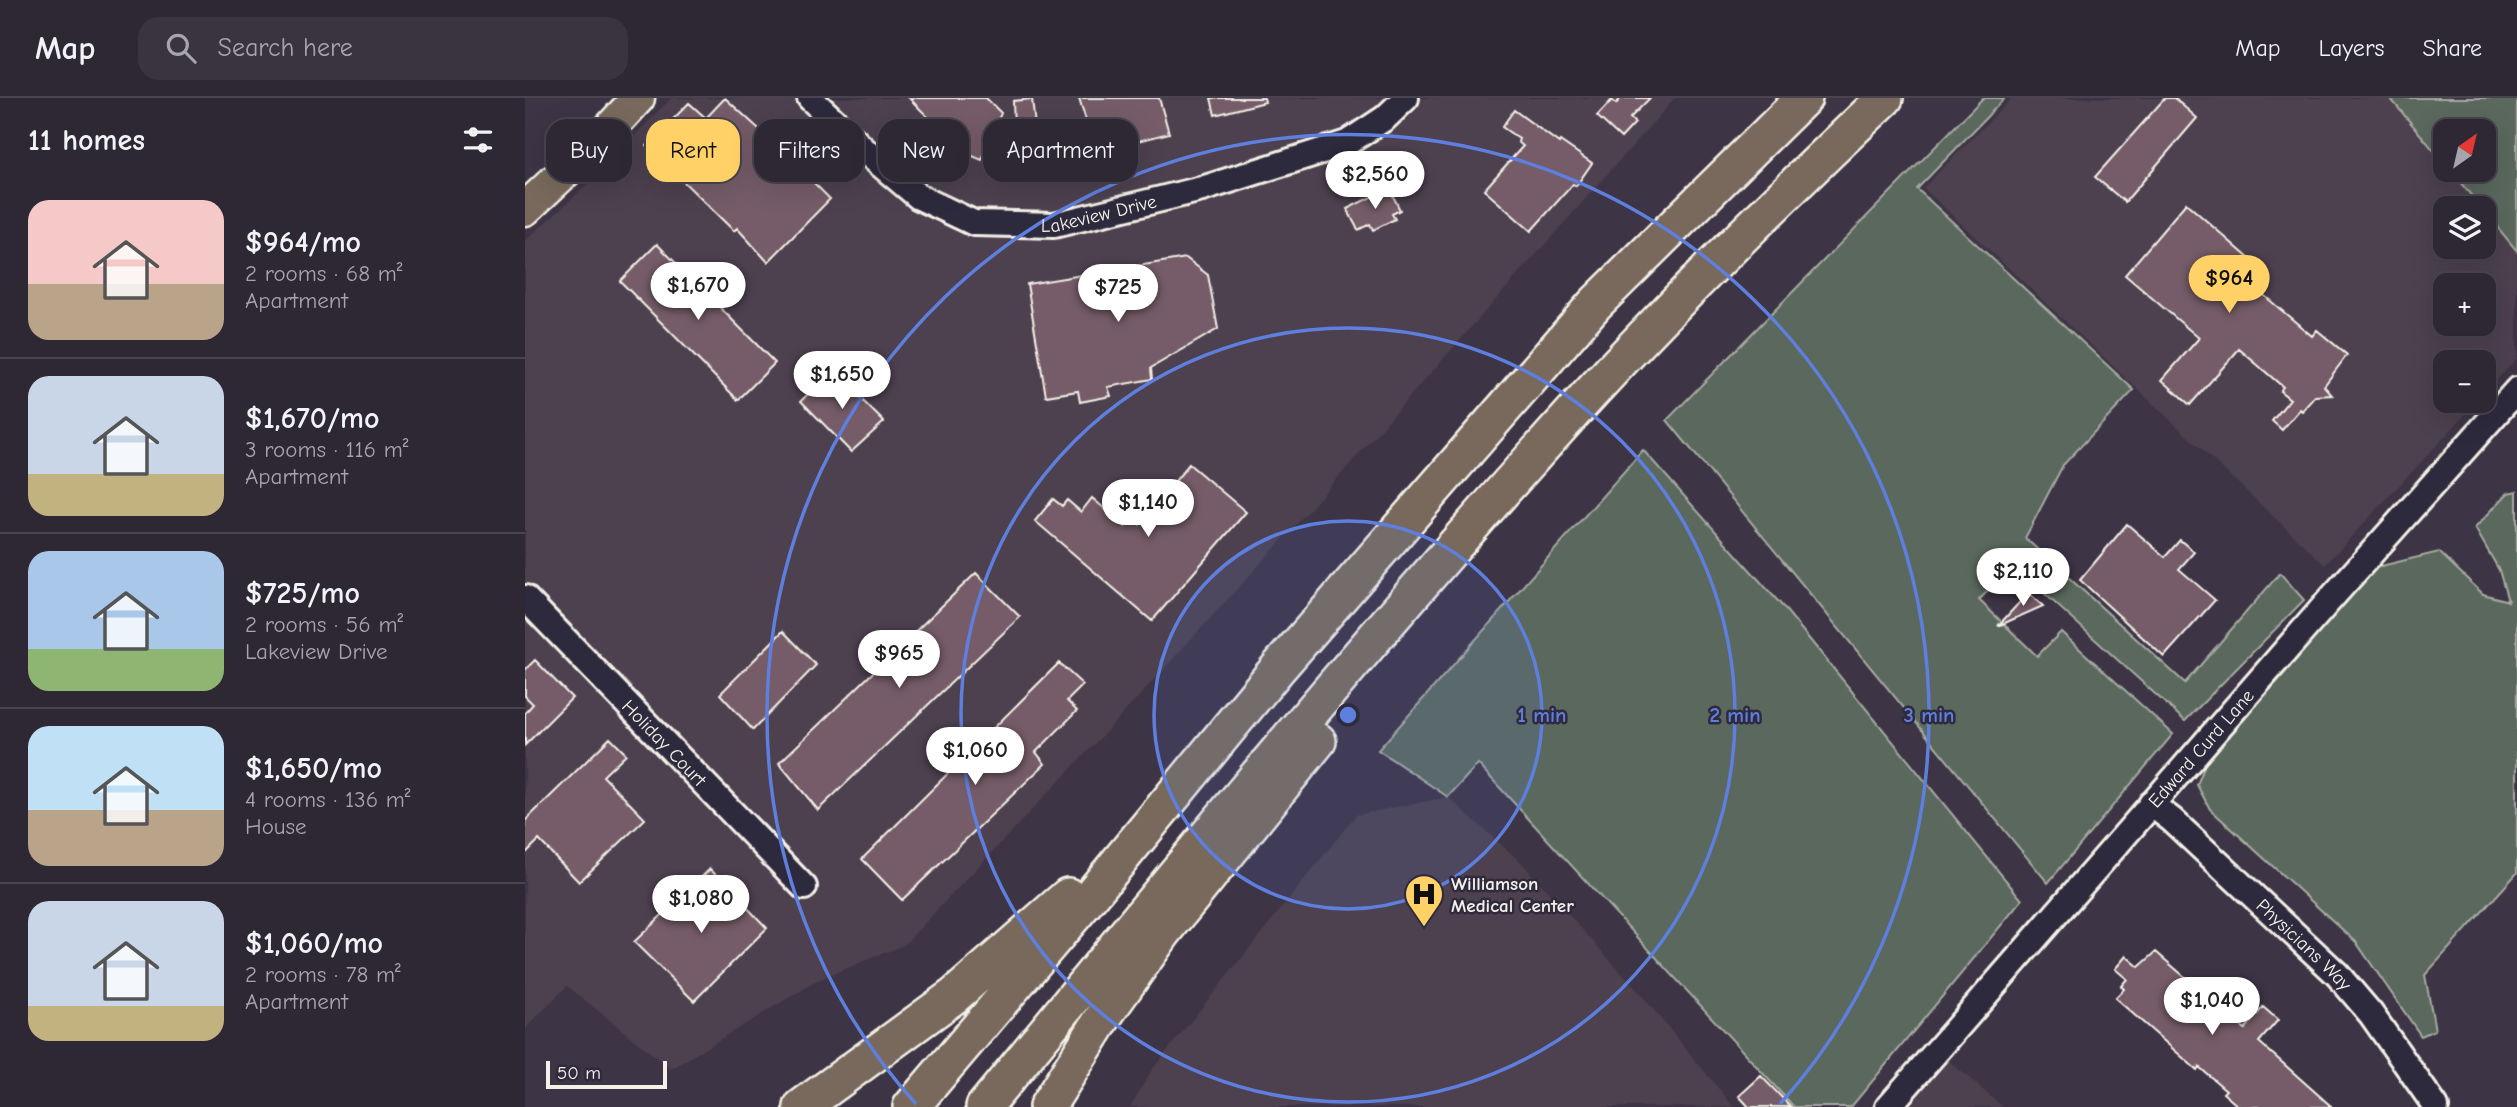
<!DOCTYPE html>
<html lang="en">
<head>
<meta charset="utf-8">
<style>
  body { margin:0; font-family:"Comic Neue",sans-serif; background:#3a3340; color:#f1f3f6; height:100vh; display:flex; flex-direction:column; font-size:26px; white-space:nowrap }
  * { box-sizing:border-box; margin:0 }
  p { font-size:23px; color:#a7a5ac }
  .icon { flex:none; width:38px; height:38px; fill:none; stroke:currentColor; stroke-width:2; stroke-linecap:round; stroke-linejoin:round }
  .map { position:relative; flex:1; overflow:hidden }
  .drawer { display:flex; flex-direction:column; background:#2e2734; width:525px }
  .drawer>* { flex:none }
  .guide { position:absolute; left:21px; top:21px; width:665px; height:63px; display:flex; gap:14px }
  .needle { width:46px; rotate:34deg }
  .tools { position:absolute; left:1908px; top:21px; display:grid; gap:14px }
  .tools a { display:grid; place-items:center; width:63px; height:63px; border-radius:14px; background:#2e2734; box-shadow:0 7px 28px #0002,0 0 0 2px #49444f; font-size:35px }
  .scale { position:absolute; left:21px; bottom:18px; width:121px; box-sizing:border-box; padding-left:7px; border:4px solid #f4f1e8; border-top:0; font-size:19px; line-height:24px; white-space:nowrap; color:#f4f1e8; -webkit-text-stroke:5px #2f2a3d; paint-order:stroke }
  .price { position:absolute; translate:-50% -60px; padding:0 16px; border-radius:24px; background:#fff; color:#222; font-size:23px; line-height:46px; filter:drop-shadow(0 2px 4px #0008) }
  .price::after { content:''; position:absolute; left:50%; top:42px; width:21px; height:16px; margin-left:-10px; background:inherit; clip-path:polygon(0 0,100% 0,50% 100%) }
  .price.on { background:#ffd166; color:#111 }
  ul { padding:0; list-style:none }
  li { display:flex; align-items:center; gap:21px; height:175px; padding:0 28px }
  li+li { border-top:2px solid #49444f }
  li span { display:grid; place-items:center; flex:none; width:196px; height:140px; border-radius:21px; color:#555 }
  li>.icon { margin-inline-start:auto }
  span .icon { width:84px; height:84px; fill:#fffc; stroke-width:1 }
  li b { font-size:30px }
  h2 { display:flex; justify-content:space-between; align-items:center; height:84px; padding:0 28px; font-size:30px }
  .chip { padding:0 24px; border-radius:21px; background:#2e2734; box-shadow:0 7px 28px #0002,0 0 0 2px #49444f; font-size:24px; line-height:63px }
  .chip.on { background:#ffd166; color:#111 }
  header { display:flex; align-items:center; gap:42px; box-sizing:border-box; height:98px; padding:0 35px; background:#2e2734; border-bottom:2px solid #49444f }
  header strong { font-size:33px }
  nav { display:flex; gap:38px; margin-inline-start:auto; font-size:24px }
  .search { width:490px; height:63px; background:#3a3340; display:flex; align-items:center; gap:18px; box-sizing:border-box; padding:0 24px; border-radius:21px; color:#a7a5ac; font-size:26px }
  main { display:flex; flex:1; min-height:0 }
  .map>svg:first-child { display:block }
</style>
</head>
<body>
<header>
<strong>Map</strong>
<div class="search"><svg class="icon" aria-label="search" viewBox="0 0 24 24"><circle cx="10" cy="10" r="6"/><path d="M15 15l6 6"/></svg>Search here</div>
<nav><a>Map</a><a>Layers</a><a>Share</a></nav>
</header>
<main>
<section class="drawer">
<h2>11 homes<svg class="icon" aria-label="filters" viewBox="0 0 24 24"><path d="M4 7h16M4 17h16"/><circle cx="9" cy="7" r="2"/><circle cx="15" cy="17" r="2"/></svg></h2>
<ul>
<li><span style="background:linear-gradient(#f6c9c9 60%,#b9a48a 0)"><svg class="icon" aria-label="home" viewBox="0 0 24 24"><path d="M3 11l9-7 9 7M6 9v11h12V9"/></svg></span><div><b>$964/mo</b><p>2 rooms · 68 m²</p><p>Apartment</p></div></li>
<li><span style="background:linear-gradient(#c9d6e8 70%,#c2b280 0)"><svg class="icon" aria-label="home" viewBox="0 0 24 24"><path d="M3 11l9-7 9 7M6 9v11h12V9"/></svg></span><div><b>$1,670/mo</b><p>3 rooms · 116 m²</p><p>Apartment</p></div></li>
<li><span style="background:linear-gradient(#a9c7e8 70%,#8fb573 0)"><svg class="icon" aria-label="home" viewBox="0 0 24 24"><path d="M3 11l9-7 9 7M6 9v11h12V9"/></svg></span><div><b>$725/mo</b><p>2 rooms · 56 m²</p><p>Lakeview Drive</p></div></li>
<li><span style="background:linear-gradient(#bfe0f5 60%,#b9a48a 0)"><svg class="icon" aria-label="home" viewBox="0 0 24 24"><path d="M3 11l9-7 9 7M6 9v11h12V9"/></svg></span><div><b>$1,650/mo</b><p>4 rooms · 136 m²</p><p>House</p></div></li>
<li><span style="background:linear-gradient(#c9d6e8 75%,#c2b280 0)"><svg class="icon" aria-label="home" viewBox="0 0 24 24"><path d="M3 11l9-7 9 7M6 9v11h12V9"/></svg></span><div><b>$1,060/mo</b><p>2 rooms · 78 m²</p><p>Apartment</p></div></li>
</ul>
</section>
<div class="map">
<svg width="1992" height="1009" viewBox="0 0 1992 1009">
  <rect width="100%" height="100%" fill="#3d3445"/>
  <filter id="ink" filterUnits="userSpaceOnUse"><feTurbulence type="fractalNoise" baseFrequency=".0143" numOctaves="2"/><feDisplacementMap in="SourceGraphic" scale="14" xChannelSelector="R" yChannelSelector="G"/><feConvolveMatrix kernelMatrix="1 2 1 2 8 2 1 2 1" color-interpolation-filters="sRGB"/></filter>
  <g filter="url(#ink)">
    <!-- built -->
    <path fill="#4e404f" fill-rule="evenodd" d="M146 0H1150L777 420 594 620 379 847 295 881 146 971 42 888 0 931V143L66 83Z
      M1487 0H1877L1920 49V72H1940L1992 132V260L1958 297V264H1920V303H1953L1800 467 1398 90ZM1920 110H1958V149H1920ZM1920 187H1958V226H1920Z
      M923 699 998 766 1114 894 1209 1009H605L626 973 831 717Z
      M1423 962 1478 1009H1381Z"/>
    <!-- green -->
    <path fill="#5a675d" stroke="#a7aca2" stroke-width="2" d="M1458 0H1480L1392 91 1609 292 1538 367 1500 440 1660 585 1755 475 1779 502 1660 623 1488 467 1454 502 1512 558 1536 534 1648 636 1523 785 1142 322Z
      M1865 0H1992V153L1925 72H1958V33H1920V66Z
      M1118 352 1259 510 1497 802 1326 1009H1269L953 666 923 699 853 652Z
      M1992 393V775L1900 877 1910 932 1896 938 1831 844 1685 711 1672 687 1682 661 1844 471 1914 454 1958 496 1983 503 1974 472 1950 430 1983 395Z"/>
    <!-- building -->
    <path fill="#745c67" stroke="#f4f1e8" stroke-width="2" d="M200 0 245 41 305 101 243 164 212 130 209 133 122 48 164 5 181 20Z
      M384 0H461L476 15 457 62 428 50 410 32 413 29Z
      M554 0H634L644 35 571 54Z
      M686 0H739L740 4 690 17Z
      M1096 0H1125L1105 20 1110 25 1096 40 1072 18 1087 2 1091 6Z
      M1640 0H1649L1672 20 1600 104 1570 79Z
      M507 1 513 55 490 56 488 3Z
      M989 12 1034 45 1035 43 1067 65 1051 88 1048 86 1006 133 959 92 998 48 993 44 994 41 977 29Z
      M864 90 875 112 867 116 870 121 848 132 845 126 833 132 822 111Z
      M1661 105 1734 169 1722 183 1787 238 1792 232 1822 257 1799 288 1807 297 1790 298 1777 313 1775 311 1757 332 1747 323 1765 301 1755 293 1758 289 1714 251 1665 307 1637 282 1674 240 1600 177Z
      M132 146 250 265 213 302 95 183Z
      M661 160 683 177 693 231 626 270 627 281 583 289 586 298 555 304 553 293 521 298 502 186Z
      M307 272 359 324 326 354 276 303Z
      M664 366 721 414 627 523 510 423 528 401 537 408 542 402 556 414 567 400 600 428 597 405 613 404 615 426Z
      M1602 426 1640 459 1655 442 1669 454 1654 471 1690 502 1639 559 1555 482Z
      M451 475 495 519 293 712 254 665Z
      M1503 495 1518 508 1473 528Z
      M258 533 291 567 228 632 195 596Z
      M10 562 47 600 0 647V615L8 606 0 598V572Z
      M534 565 558 587 542 603 552 613 511 654 520 666 377 802 337 761Z
      M85 640 101 656 78 678 120 721 54 784 14 742 0 756V723Z
      M185 771 242 830 169 903 109 844Z
      M1631 854 1720 931 1738 909 1753 922 1734 944 1807 1009H1714L1698 995 1701 992 1674 969 1672 972 1590 900 1599 891 1596 888 1602 881 1590 871 1601 858 1614 869Z
      M1236 978 1266 1009H1224L1214 998Z"/>
    <g fill="none" stroke-linecap="round" stroke-linejoin="round">
      <defs>
        <g id="minor">
          <path id="s1" d="M285 0 349 61 394 99 449 125 529 127 677 91 822 45 860 20 881 0"/>
          <path id="s2" d="M0 500 279 789"/>
          <path id="s3" d="M1626 706 1647 722 1812 876 1846 916 1911 1009"/>
          <path id="s4" d="M1363 1009 1802 505 1992 292"/>
        </g>
        <path id="major" d="M0 111 79 37 113 0"/>
        <path id="highway" d="M277 1009 429 898 543 798
          M386 1009 563 801 754 569 1070 206 1279 0
          M459 1009C653 772 847 536 1053 309 1151 201 1255 100 1360 0
          M522 1009 579 918 638 835 793 643"/>
      </defs>
      <!-- minor casing -->
      <use href="#minor" stroke="#f4f1e8" stroke-width="30"/>
      <!-- major casing -->
      <use href="#major" stroke="#f4f1e8" stroke-width="37"/>
      <!-- highway casing -->
      <use href="#highway" stroke="#f4f1e8" stroke-width="40"/>
      <!-- minor -->
      <use href="#minor" stroke="#2f2a3d" stroke-width="24"/>
      <!-- major -->
      <use href="#major" stroke="#78695c" stroke-width="32"/>
      <!-- highway -->
      <use href="#highway" stroke="#78695c" stroke-width="35"/>
    </g>
  </g>
  <!-- distance rings -->
  <circle cx="823" cy="617" r="194" fill="#5e7fdd" fill-opacity=".12"/>
  <g fill="none" stroke="#5e7fdd" stroke-width="3.5">
    <circle cx="823" cy="617" r="194"/>
    <circle cx="823" cy="617" r="387"/>
    <path d="M391 1006A581 581 0 1 1 1255 1006"/>
  </g>
  <!-- icons -->
  <defs>
    <symbol id="hospital-pin" viewBox="-11 -11 22 30"><path d="M0 17L-7.5 6A9.5 9.5 0 1 1 7.5 6Z" fill="#ffd166" stroke="#2f2a3d"/><path d="M-5-5h3v3.5h4V-5h3V5h-3V1.5h-4V5h-3Z" fill="#111"/></symbol>
  </defs>
  <g fill-rule="evenodd">
    <use href="#hospital-pin" x="877" y="774" width="44" height="60"/>
  </g>
  <g text-anchor="middle" stroke-width="5" stroke-linejoin="round" paint-order="stroke">
    <!-- street labels -->
    <g font-size="19" fill="#f4f1e8" stroke="#2f2a3d">
      <text dy="7" stroke="none"><textPath href="#s1" startOffset="334">Lakeview Drive</textPath></text>
      <text dy="7" stroke="none"><textPath href="#s2" startOffset="201">Holiday Court</textPath></text>
      <text dy="7" stroke="none"><textPath href="#s4" startOffset="476">Edward Curd Lane</textPath></text>
      <text dy="7" stroke="none"><textPath href="#s3" startOffset="208">Physicians Way</textPath></text>
    </g>
    <!-- poi labels -->
    <g font-size="19" font-weight="bold" fill="#f4f1e8" stroke="#2f2a3d" text-anchor="start">
      <text x="926" y="792">Williamson<tspan x="926" dy="22">Medical Center</tspan></text>
    </g>
  </g>
  <circle cx="823" cy="617" r="10" fill="#5e7fdd" stroke="#2f2a3d" stroke-width="3.5"/>
  <g font-size="21" text-anchor="middle" font-weight="bold" fill="#5e7fdd" stroke="#2f2a3d" stroke-width="5" stroke-linejoin="round" paint-order="stroke">
    <text x="1017" y="624">1 min</text>
    <text x="1210" y="624">2 min</text>
    <text x="1404" y="624">3 min</text>
  </g>
</svg>
<div class="tools">
<a><svg class="needle" viewBox="-14 -14 28 28"><path d="M0-13l5 13h-10z" fill="#e53935"/><path d="M0 13l5-13h-10z" fill="#a7a5ac"/></svg></a>
<a><svg class="icon" aria-label="layers" viewBox="0 0 24 24"><path d="M12 4l9 5-9 5-9-5zM3 14l9 5 9-5"/></svg></a>
<a>+</a>
<a>−</a>
</div>
<div class="scale">50 m</div>
<b class="price" style="left:850px;top:113px">$2,560</b>
<b class="price on" style="left:1704px;top:217px">$964</b>
<b class="price" style="left:173px;top:224px">$1,670</b>
<b class="price" style="left:593px;top:226px">$725</b>
<b class="price" style="left:317px;top:313px">$1,650</b>
<b class="price" style="left:623px;top:441px">$1,140</b>
<b class="price" style="left:1498px;top:510px">$2,110</b>
<b class="price" style="left:374px;top:592px">$965</b>
<b class="price" style="left:450px;top:689px">$1,060</b>
<b class="price" style="left:176px;top:837px">$1,080</b>
<b class="price" style="left:1687px;top:939px">$1,040</b>
<div class="guide">
<a class="chip">Buy</a>
<a class="chip on">Rent</a>
<a class="chip">Filters</a>
<a class="chip">New</a>
<a class="chip">Apartment</a>
</div>
</div>
</main>
</body>
</html>
